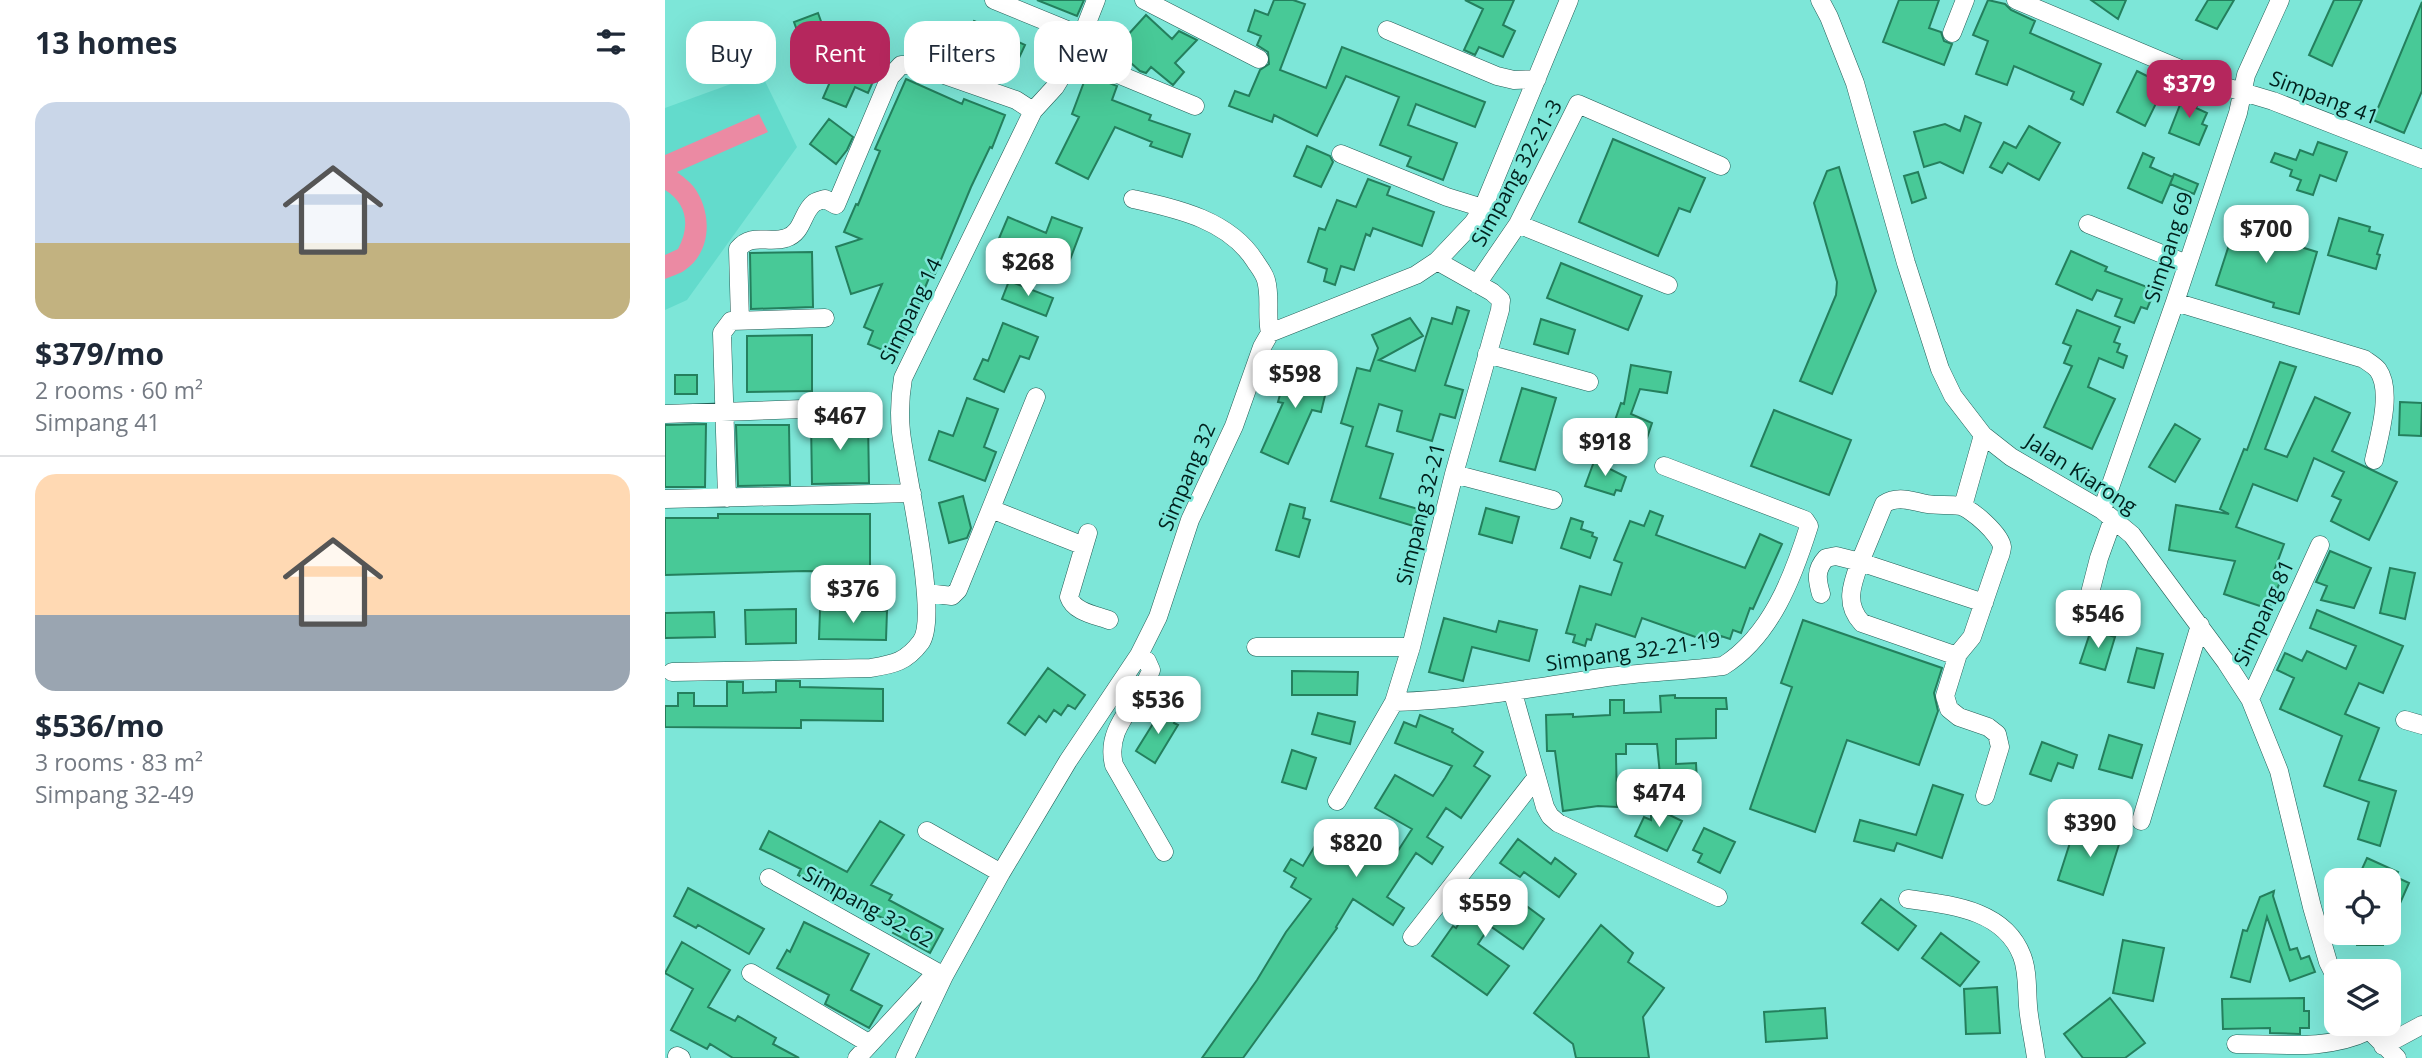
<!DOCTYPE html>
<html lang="en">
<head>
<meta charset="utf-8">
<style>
  body { margin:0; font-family:"Open Sans",sans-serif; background:#f2f2f3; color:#1f2937; height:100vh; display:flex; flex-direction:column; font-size:26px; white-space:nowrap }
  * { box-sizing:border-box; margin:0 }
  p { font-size:23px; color:#747a83 }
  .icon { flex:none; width:38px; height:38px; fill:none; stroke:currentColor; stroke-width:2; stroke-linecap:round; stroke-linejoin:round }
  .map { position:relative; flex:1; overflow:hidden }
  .details { display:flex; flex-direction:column; background:#fff; width:665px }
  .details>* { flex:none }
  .guide { position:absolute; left:21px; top:21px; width:665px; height:63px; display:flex; gap:14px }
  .tools { position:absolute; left:1659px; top:868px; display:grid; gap:14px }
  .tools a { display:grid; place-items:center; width:77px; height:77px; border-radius:14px; background:#fff; box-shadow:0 7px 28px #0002; font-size:35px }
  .price { position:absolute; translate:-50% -60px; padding:0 16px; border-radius:14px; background:#fff; color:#222; font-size:23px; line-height:46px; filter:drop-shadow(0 2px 4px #0008) }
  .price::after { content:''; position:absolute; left:50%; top:42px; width:21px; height:16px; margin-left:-10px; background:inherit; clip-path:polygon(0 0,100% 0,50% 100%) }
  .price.active { background:#b5275d; color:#fff }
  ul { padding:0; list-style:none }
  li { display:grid; align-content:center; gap:14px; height:371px; padding:0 35px }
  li+li { border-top:2px solid #e0e1e3 }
  li span { display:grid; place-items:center; height:217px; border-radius:21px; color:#555 }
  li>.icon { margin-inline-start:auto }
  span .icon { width:126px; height:126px; fill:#fffc; stroke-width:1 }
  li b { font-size:30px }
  h2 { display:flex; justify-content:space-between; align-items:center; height:84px; padding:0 35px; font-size:30px }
  .chip { padding:0 24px; border-radius:21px; background:#fff; box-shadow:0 7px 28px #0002; font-size:24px; line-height:63px }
  .chip.active { background:#b5275d; color:#fff }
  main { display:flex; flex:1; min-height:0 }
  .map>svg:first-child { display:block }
</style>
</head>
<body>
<main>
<section class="details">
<h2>13 homes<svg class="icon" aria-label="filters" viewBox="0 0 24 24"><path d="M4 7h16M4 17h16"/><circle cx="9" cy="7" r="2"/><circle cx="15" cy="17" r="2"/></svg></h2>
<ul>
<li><span style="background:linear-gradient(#c9d6e8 65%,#c2b280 0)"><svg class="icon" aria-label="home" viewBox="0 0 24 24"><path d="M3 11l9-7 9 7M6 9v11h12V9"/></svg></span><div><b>$379/mo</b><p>2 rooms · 60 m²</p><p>Simpang 41</p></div></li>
<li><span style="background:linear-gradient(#ffd9b3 65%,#9aa5b1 0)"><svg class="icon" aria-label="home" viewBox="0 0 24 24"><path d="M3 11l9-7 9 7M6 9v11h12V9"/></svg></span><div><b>$536/mo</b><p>3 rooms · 83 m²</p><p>Simpang 32-49</p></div></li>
</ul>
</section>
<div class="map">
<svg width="1757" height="1058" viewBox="0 0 1757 1058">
  <rect width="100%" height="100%" fill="#7de6d8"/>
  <!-- built -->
  <path fill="#63dbcc" d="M96 73 132 147 22 300 0 310V108Z"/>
  <!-- grass -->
  <path fill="#eb8aa3" d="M94 114 103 132 12 172C17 176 24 181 28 186 47 210 48 251 20 270 15 274 6 276 0 279V255L13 249C25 227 23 204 0 190V155Z"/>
  <!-- building -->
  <path fill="#48c997" stroke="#247f5d" stroke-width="2" d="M372 0H419L412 16Z
    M609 0H628L640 4 615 70 661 88 677 47 820 102 810 127 751 104 743 125 792 143 778 180 742 166 746 157 715 145 734 97 681 76 652 136 609 115 607 122 564 106 570 91 584 96 595 70 604 64 603 52 592 45 596 36 583 31 590 10 603 15Z
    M800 0H849L838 25 850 31 838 57 814 47 810 55 799 50 818 9Z
    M1234 0H1274L1264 28 1276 32 1279 41 1287 44 1279 65 1218 42Z
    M1323 0 1340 4 1346 10 1370 21 1365 33 1436 64 1418 105 1406 99 1409 92 1349 66 1342 85 1311 74 1323 41 1308 35Z
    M1426 0H1461L1453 19Z
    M1543 0H1569L1552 29 1531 20Z
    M1669 0H1697L1667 66 1644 55Z
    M1757 2V91L1739 133 1708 120Z
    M153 13 162 38 138 47 129 22Z
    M481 15 507 39 514 31 532 40 510 63 519 72 508 85 486 67 481 73 475 71 450 49Z
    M309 21 360 45 347 73 296 49Z
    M184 38 207 47 199 65 213 70 203 93 190 87 181 107 158 98Z
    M1472 71 1500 85 1480 126 1452 112Z
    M422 74 452 86 447 100 486 115 484 120 525 134 517 157 485 146 487 142 450 127 423 179 391 163 414 117 407 114Z
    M241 79 297 104 299 99 340 115 327 148 325 147 306 187 270 274 266 273 232 356 203 344 208 331 199 327 217 284 186 294 171 247 196 239 179 232 191 204 193 205 215 151 210 149Z
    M1520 92 1535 98 1531 108 1542 113 1537 124 1542 126 1534 145 1504 133Z
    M1300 116 1316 123 1298 173 1275 162 1259 167 1249 132 1280 124 1295 131Z
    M164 119 188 137 182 150 171 164 145 144Z
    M1364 126 1395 143 1374 180 1343 163 1337 173 1325 167 1339 142 1351 148Z
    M948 139 1040 178 1025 212 1014 208 993 256 914 222Z
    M1653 142 1682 152 1671 181 1655 175 1648 195 1632 190 1636 180 1625 176 1627 170 1606 162 1610 153 1631 160 1635 150 1648 155Z
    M642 146 665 156 668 162 656 187 629 176Z
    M1478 153 1489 158 1485 167 1508 177 1497 203 1463 188Z
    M1174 167 1211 291 1167 394 1135 381 1171 295 1172 282 1149 203 1162 171Z
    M1253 172 1261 198 1247 203 1239 176Z
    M1509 174 1533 184 1529 194 1505 184Z
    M703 179 725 187 722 195 769 212 757 246 708 228 705 236 701 234 689 270 676 266 670 285 659 281 662 269 643 262 654 228 660 230 672 200 691 207Z
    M1574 214 1614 226 1610 239 1652 252 1634 314 1608 307 1609 303 1551 285Z
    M343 217 381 233 387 217 417 228 403 265 359 248 352 266 327 255Z
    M1674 218 1705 227 1704 231 1718 235 1712 254 1715 255 1711 269 1663 255Z
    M1406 251 1442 267 1440 271 1490 290 1482 309 1476 307 1469 323 1450 316 1457 299 1432 290 1427 300 1391 284Z
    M147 252 148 307 86 309 85 253Z
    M896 263 977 296 963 330 882 298Z
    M344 281 388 298 381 316 337 299Z
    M792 307 804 311 780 385 798 390 790 418 775 414 767 441 732 431 737 411 714 404 701 446 728 454 715 498 760 511 755 528 666 501 688 427 676 423 692 368 705 371 713 348 707 335 745 318 758 336 714 360 750 371 767 318 787 324Z
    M1412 310 1455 327 1449 342 1455 344 1452 352 1462 356 1458 368 1434 358 1423 387 1450 399 1427 449 1379 427 1407 366 1399 363 1406 346 1398 343Z
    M876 319 910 330 903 354 869 344Z
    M338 323 373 337 364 359 355 356 339 392 309 379 318 359 323 361Z
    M147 335V391L82 392V336Z
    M1615 362 1631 367 1600 449 1622 457 1650 397 1685 413 1667 451 1732 482 1704 540 1666 521 1676 500 1667 496 1679 472 1649 458 1632 501 1588 484 1571 527 1619 544 1608 574 1617 577 1604 609 1559 594 1570 561 1504 550 1511 505 1564 514 1555 509 1579 449 1582 450Z
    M623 365 665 375 656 412 647 410 623 464 596 452 618 403 613 402Z
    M966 365 1006 372 1002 393 975 389 966 414 987 423 982 438 977 436 975 442 946 432 956 403 959 404Z
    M10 375H32V394H10Z
    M857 388 891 398 870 470 835 461Z
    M302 398 333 409 319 447 331 452 320 481 264 460 274 431 288 436Z
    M1735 402 1757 403 1756 436 1734 435Z
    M1109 410 1186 440 1164 495 1086 466Z
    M203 420 204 483 147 484 146 421Z
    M41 424 40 487H0V425Z
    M1510 424 1535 439 1510 482 1484 467Z
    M71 425H124L125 485 73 486Z
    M931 456 943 461 941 467 961 477 956 491 951 490 949 495 920 486Z
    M298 496 306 528 302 538 284 543 274 503Z
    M625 504 640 508 638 518 645 520 634 557 611 550Z
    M821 508 854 517 847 543 814 534Z
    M985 511 998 516 991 535 1080 568 1095 534 1117 544 1088 609 1085 608 1076 633 1068 630 1065 639 1056 636 1053 645 977 618 970 637 931 624 926 640 922 639 920 646 908 642 910 635 901 633 915 586 946 595 957 563 949 560 965 521 979 526Z
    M53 514H205V572L139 571 0 575V518H53Z
    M906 518 918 522 916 529 928 533 927 536 932 538 925 558 896 548Z
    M1665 551 1706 568 1689 608 1656 600 1662 586 1651 582Z
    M1725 568 1750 573 1740 619 1715 613Z
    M131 609V643L81 644 80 610Z
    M155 610 222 611 221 640 154 639Z
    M1652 610 1738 646 1718 693 1694 683 1680 714 1714 728 1694 780 1731 791 1715 846 1693 839 1704 802 1659 786 1677 736 1615 709 1629 678 1612 670 1620 653 1637 661 1642 651 1681 669 1691 646 1645 628Z
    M49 612 50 637 0 638V613Z
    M779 618 831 632 834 621 872 630 864 661 807 647 798 681 764 672Z
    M1138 620 1277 668 1269 693 1273 711 1254 765 1182 740 1150 832 1085 809 1127 687 1116 683Z
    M1426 630 1450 637 1440 670 1415 663Z
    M1472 648 1498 654 1489 688 1463 682Z
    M383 668 420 695 410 709 403 705 396 715 389 710 381 722 374 716 360 735 343 723Z
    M627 671 693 672 692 695H627Z
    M111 681H135V687L218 689V721L136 720V728L0 727V706H13V693H29V706H62V682H78V693L111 692Z
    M1010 695V698H1061L1062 709H1051V738L1011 739V764L1031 763 1032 783 1021 784V801L985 802 984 775H995L992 744H961V754H951L952 807 933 806 898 811 890 751H882L881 715 908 714V717L945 715V700H959V713L996 712 995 696Z
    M503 710 513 716 509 723 513 725 490 763 471 751 494 714 499 717Z
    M653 713 690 722 685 744 647 734Z
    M755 715 788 729 787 732 818 752 809 766 825 776 796 818 781 808 762 837 778 847 767 864 751 853 722 897 739 908 728 925 688 899 671 927 672 928 578 1058H537L592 980 621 932 646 899 626 887 631 878 619 871 626 859 638 866 651 844 688 866 703 841 729 857 747 829 710 808 730 775 768 796 780 778 787 766 730 743 739 722 751 727Z
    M1444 735 1477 745 1467 778 1434 769Z
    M1377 742 1412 755 1408 768 1393 763 1386 781 1365 774Z
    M627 750 651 758 641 789 617 782Z
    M1268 785 1298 795 1277 858 1232 843 1229 851 1189 841 1195 820 1251 835Z
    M986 806 1017 821 1002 851 970 836 979 817 986 820Z
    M215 821 239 835 206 885 227 895 224 900 278 929 265 953 228 933 233 925 180 901 133 875 136 869 95 849 104 831 182 872Z
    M1411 824 1456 838 1438 895 1393 880Z
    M1039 828 1070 842 1055 873 1033 862 1037 854 1028 850Z
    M853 839 886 864 890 858 911 874 894 897 859 872 855 877 835 863Z
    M1702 858 1733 872 1731 877 1744 883 1733 908 1724 904V880H1692Z
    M817 886 856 911 860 905 879 919 858 949 825 926 813 944 844 966 822 995 767 956 788 926 791 928Z
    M23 888 99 929 84 954 33 925 31 928 9 916Z
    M1609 891 1608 896 1625 950 1632 948 1636 959 1644 956 1650 972 1625 981 1602 917 1585 982 1566 977 1578 930 1582 931 1595 897Z
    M1216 899 1251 926 1233 950 1197 923Z
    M139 922 204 954 186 990 217 1006 204 1028 160 1004 164 995 112 968 122 950 125 952Z
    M936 925 968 953 963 962 999 988 978 1017 984 1058H911L908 1044 869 1013Z
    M1276 933 1314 962 1295 986 1257 958Z
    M1692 933H1718V945H1692Z
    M1458 940 1499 948 1488 1001 1448 993Z
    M17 942 65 970 43 1007 70 1021 73 1016 111 1038 108 1044 134 1058H68L45 1044 42 1049 6 1030 28 989 0 973Z
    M1332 987 1335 1033 1301 1034 1299 989Z
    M1445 998 1480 1043 1460 1058H1418L1399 1034Z
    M1639 998V1011H1644V1028H1635V1034L1605 1033V1028L1558 1029 1557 999Z
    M1160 1008 1162 1038 1101 1042 1099 1012Z"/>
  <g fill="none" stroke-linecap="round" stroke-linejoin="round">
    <defs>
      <path id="minor" d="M329 0 417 36
        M479 0 594 59
        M1155 0 1164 17 1190 83 1241 263 1275 369 1288 396 1318 435 1346 457 1437 510 1467 535 1561 662 1585 699 1614 771 1647 907 1663 962 1671 978
        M1351 0 1551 84 1608 101 1757 159
        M722 30 832 76 849 80 872 79
        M1287 33 1300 0
        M409 56 530 106
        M676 154 782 197 818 208
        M468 199C513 209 564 220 590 261 594 267 599 273 601 280 606 297 601 315 605 333
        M853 224 1003 285
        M1423 224 1522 264
        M812 284 853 224 913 104 1056 166
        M1510 302 1699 359C1703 362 1710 366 1713 370 1728 391 1714 437 1709 460
        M75 321 73 249C87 232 103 244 121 238 138 233 137 212 149 203 152 201 156 200 160 199L171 205 225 77 236 65H251L351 100 368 111
        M822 354 924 382
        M0 414 138 409
        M789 474 888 500
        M62 498 57 333 66 321 160 318
        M0 499 247 493
        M1298 506 1318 435
        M326 509 419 546
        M1437 510 1510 302 1573 113 1581 75 1615 0
        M423 533 404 597C409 612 430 615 444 620
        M262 593 287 596 293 590 371 397
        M1156 594C1152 580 1150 570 1161 558L1171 556 1195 562C1187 584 1179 604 1197 623L1292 656
        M1319 603 1195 562 1219 504C1233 495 1246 501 1262 504 1273 506 1284 504 1295 506 1306 508 1336 535 1337 547 1337 549 1335 557 1334 558L1307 637 1293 654 1280 696 1284 709 1294 717 1323 727 1332 734 1335 747 1320 796
        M1417 624 1434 558 1448 519
        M591 647H746
        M474 655 482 661 486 670C475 704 439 726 449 765L499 852
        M7 672 206 668C229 664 241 662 256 642 275 616 240 470 236 432 234 413 235 396 238 378L368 111 390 87 409 56 431 0
        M848 693 880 807 885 816 893 823 1053 897
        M1585 699 1655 545
        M729 702C799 700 867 688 936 678 977 672 1018 671 1058 666 1106 636 1128 577 1144 526L1140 520 999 466
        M1740 720 1757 725
        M672 801 729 702 746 647 789 474 835 310 836 300 827 292 772 261
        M1476 821 1535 625
        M262 831 336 873
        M104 878 279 976
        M1243 899C1285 905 1339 909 1357 956 1364 974 1361 996 1364 1015 1366 1030 1369 1043 1371 1058
        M747 937 871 778
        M86 973 205 1044
        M1698 1024 1732 1058
        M1571 1044C1615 1044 1662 1051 1703 1031
        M1718 1046 1757 1025
        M12 1056 16 1058
        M192 1058 266 978 279 976
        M240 1058 279 976 336 873 403 761 474 655 493 617 525 520 569 426 597 347 605 333 751 275 772 261 808 223 818 208 904 0"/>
    </defs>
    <!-- minor casing -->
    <use href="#minor" stroke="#245d55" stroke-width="19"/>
    <!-- minor -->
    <use href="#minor" stroke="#fff" stroke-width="18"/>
  </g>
  <g text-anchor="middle" stroke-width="5" stroke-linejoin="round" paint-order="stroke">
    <!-- street labels -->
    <g font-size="21" fill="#00211d" stroke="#7de6d8">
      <text transform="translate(1659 98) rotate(21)" y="7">Simpang 41</text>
      <text transform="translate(852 173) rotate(-61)" y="7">Simpang 32-21-3</text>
      <text transform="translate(1504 247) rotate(-72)" y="7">Simpang 69</text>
      <text transform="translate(246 311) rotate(-64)" y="7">Simpang 14</text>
      <text transform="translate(1416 474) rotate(33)" y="7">Jalan Kiarong</text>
      <text transform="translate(522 477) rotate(-67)" y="7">Simpang 32</text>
      <text transform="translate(756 514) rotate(-76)" y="7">Simpang 32-21</text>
      <text transform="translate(1599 613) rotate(-65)" y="7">Simpang 81</text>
      <text transform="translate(968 652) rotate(-8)" y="7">Simpang 32-21-19</text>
      <text transform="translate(203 907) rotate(29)" y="7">Simpang 32-62</text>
    </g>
  </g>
</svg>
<div class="tools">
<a><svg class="icon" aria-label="locate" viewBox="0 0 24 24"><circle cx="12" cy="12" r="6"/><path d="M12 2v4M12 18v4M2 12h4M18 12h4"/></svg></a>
<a><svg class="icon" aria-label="layers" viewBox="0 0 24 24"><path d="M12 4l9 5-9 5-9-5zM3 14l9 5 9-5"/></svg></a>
</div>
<b class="price active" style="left:1524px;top:120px">$379</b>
<b class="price" style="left:1601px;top:265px">$700</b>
<b class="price" style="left:363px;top:298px">$268</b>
<b class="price" style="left:630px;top:410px">$598</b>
<b class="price" style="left:175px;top:452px">$467</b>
<b class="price" style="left:940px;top:478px">$918</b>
<b class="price" style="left:188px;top:625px">$376</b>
<b class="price" style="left:1433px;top:650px">$546</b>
<b class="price" style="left:493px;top:736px">$536</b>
<b class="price" style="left:994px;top:829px">$474</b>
<b class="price" style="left:1425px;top:859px">$390</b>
<b class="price" style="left:691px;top:879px">$820</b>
<b class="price" style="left:820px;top:939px">$559</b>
<div class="guide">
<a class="chip">Buy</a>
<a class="chip active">Rent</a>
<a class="chip">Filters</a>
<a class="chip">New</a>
</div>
</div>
</main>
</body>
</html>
